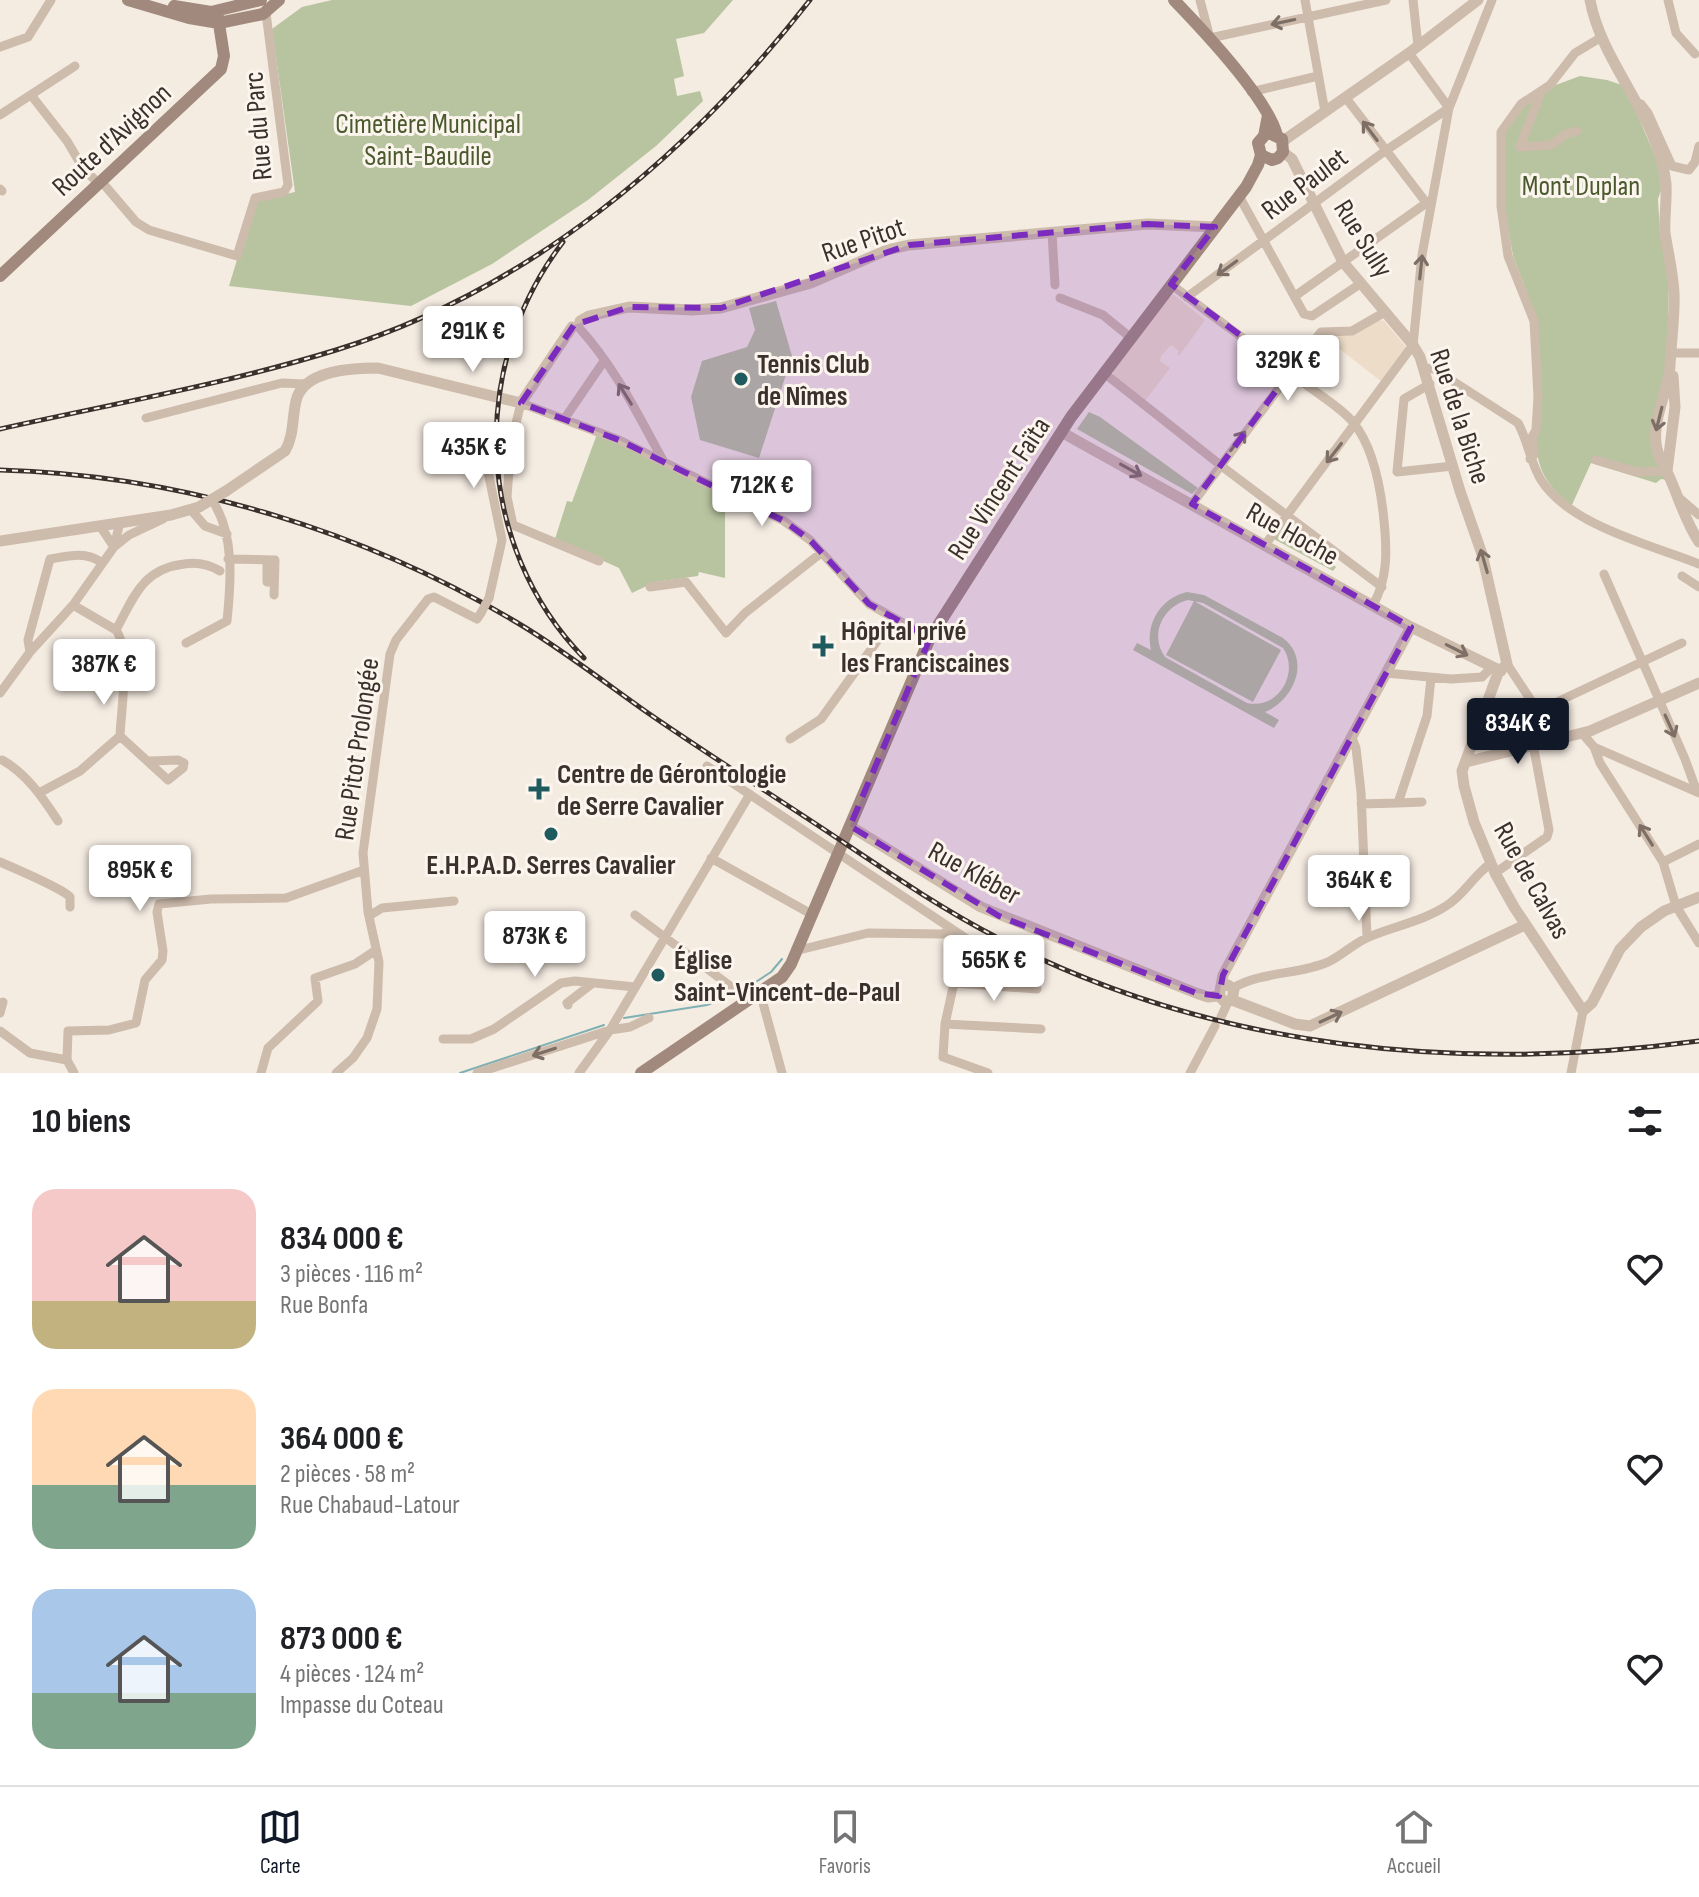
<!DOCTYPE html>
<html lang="fr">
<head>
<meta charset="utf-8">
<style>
  body { margin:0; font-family:"Sofia Sans Condensed",sans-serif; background:#f2f2f2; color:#202124; height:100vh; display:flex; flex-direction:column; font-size:30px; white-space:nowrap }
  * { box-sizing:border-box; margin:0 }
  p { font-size:26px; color:#757577 }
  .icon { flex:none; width:44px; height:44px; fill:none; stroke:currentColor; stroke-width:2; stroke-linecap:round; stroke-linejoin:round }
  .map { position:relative; height:1073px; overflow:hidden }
  .details { display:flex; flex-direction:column; background:#fff; flex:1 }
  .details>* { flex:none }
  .price { position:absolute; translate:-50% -68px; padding:0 18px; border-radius:8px; background:#fff; color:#222; font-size:26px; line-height:52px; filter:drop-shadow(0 2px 4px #0008) }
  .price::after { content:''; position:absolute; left:50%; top:48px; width:24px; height:18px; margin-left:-12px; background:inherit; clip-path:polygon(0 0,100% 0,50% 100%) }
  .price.on { background:#111827; color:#fff }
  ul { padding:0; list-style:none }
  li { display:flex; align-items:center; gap:24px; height:200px; padding:0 32px }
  li span { display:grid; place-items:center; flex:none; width:224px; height:160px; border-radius:24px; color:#555 }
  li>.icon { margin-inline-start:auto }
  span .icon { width:96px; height:96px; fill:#fffc; stroke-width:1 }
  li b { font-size:34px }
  h2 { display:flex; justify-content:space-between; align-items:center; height:96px; padding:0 32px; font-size:34px }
  .tab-bar { display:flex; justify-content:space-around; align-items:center; height:112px; border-top:2px solid #e0e0e0; background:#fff; font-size:22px; color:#757577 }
  .tab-bar a { display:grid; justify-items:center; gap:4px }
  .tab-bar .on { color:#111827 }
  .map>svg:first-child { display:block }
</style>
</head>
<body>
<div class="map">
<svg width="1699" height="1073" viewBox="0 0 1699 1073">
  <rect width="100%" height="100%" fill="#f4ebe1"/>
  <!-- green -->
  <path fill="#b8c4a0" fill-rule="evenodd" d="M332 0H733L704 33 676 39 684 76 674 79 677 96 700 91 703 101 656 146 588 200 492 264 411 306 229 286 255 201 295 192 272 29 302 7Z
    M1580 76 1607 80 1625 86 1656 158 1662 188 1658 199 1660 233 1669 278 1667 366 1654 423 1667 480 1661 479 1656 483 1591 463 1571 507C1545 482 1538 472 1535 436L1538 434 1528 295 1513 256 1505 210V131L1521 107 1553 86Z
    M776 301 792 356 759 458 700 440 691 397 702 361 747 347 755 330 749 308Z
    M1089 412 1100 417 1198 488 1192 494 1077 429Z
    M597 434 611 439 725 497V578L699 572 698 576 655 582 632 593 619 568 555 539 567 501 572 502Z
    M1284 528 1336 567 1333 571 1274 539Z
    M1187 592 1204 595 1283 638C1312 660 1293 701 1265 712L1279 720 1274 728 1133 650 1137 643 1151 650C1145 625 1160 598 1187 592ZM1188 600 1203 603 1283 648C1300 673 1278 710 1247 703L1165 657C1149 635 1163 606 1188 600Z
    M1194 601 1281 650 1253 702 1166 655Z"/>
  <!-- plaza -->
  <path fill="#ecdcc8" d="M1174 295 1205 320 1179 356 1177 354 1179 351 1171 345 1161 356 1160 361 1170 368 1145 401 1114 375 1113 371 1169 296Z
    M1379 320 1384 321 1406 347 1382 382 1322 335Z"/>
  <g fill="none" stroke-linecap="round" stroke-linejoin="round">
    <!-- stream -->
    <path stroke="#7fb0b2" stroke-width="2" d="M742 991 771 972 782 959
      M624 1018 707 1005 736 993
      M460 1073 604 1025"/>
    <!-- minor -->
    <path stroke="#cdbbac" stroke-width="9" d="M1200 0 1210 38 1386 0
      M1305 0 1325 112
      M1413 0 1418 46
      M1668 0 1676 33 1695 54
      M0 47 28 37 51 0
      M1251 92 1318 76
      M1541 92 1520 147 1551 145 1566 134 1577 131
      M31 95 67 141 83 168 99 184
      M1346 98 1428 205
      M1641 104 1648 113 1672 166 1689 170 1695 162 1699 146
      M0 115 75 66
      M101 181 136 222 149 230 237 256 255 198 284 192 288 185 266 13
      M0 189 2 191
      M1239 196 1304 314 1312 316 1360 284
      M1052 233 1055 285
      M1171 284C1215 319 1261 350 1305 384 1321 396 1340 407 1353 422 1374 448 1381 489 1384 521 1387 550 1388 579 1373 605
      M1295 296 1425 204
      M1187 297 1385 151 1449 108 1409 53
      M1060 298 1103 315 1131 338
      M580 329C615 367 639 417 664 462
      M1670 353H1699
      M1425 368 1434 369 1518 423C1528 441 1530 462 1541 480 1569 525 1651 545 1699 564
      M1104 373 1228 471 1382 587
      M1430 384 1404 399 1397 472 1453 466
      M146 418 282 383 305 384
      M565 418 604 361
      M511 443 507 497 513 525 599 561
      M1530 459 1534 455 1532 437 1536 430 1538 397 1534 321 1508 256 1501 206V132L1521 104 1550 85 1575 53 1600 38
      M1596 460 1637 472 1667 471
      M1678 497 1699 515
      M1192 504 1321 332 1352 331 1385 312
      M192 511 205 526 227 534
      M100 526 114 547
      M1265 545 1413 345 1422 255 1449 108 1492 0
      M114 547 129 535 163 519
      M228 559 275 560 274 595
      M267 560V582H274
      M1604 574 1685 759 1697 792
      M1682 576 1699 587
      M650 587 686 582 726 633 745 613 821 553
      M489 598 502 540 486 462 488 454 511 443 521 403 619 440 784 521 810 540 869 604 930 638
      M116 630C134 597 142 569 184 564 197 562 208 564 220 571
      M186 643 227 621C231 582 235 534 212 500
      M30 652 28 640 50 559C68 556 85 551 101 562
      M1507 664 1538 711 1563 737
      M1386 673 1451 679 1482 677 1492 667
      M0 693 30 652 73 605 114 547 120 522
      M1538 711 1682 643
      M1582 733 1594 747 1699 793
      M120 736 168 780 183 768 184 763 178 760 150 761
      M1352 738 1356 748 1361 792 1367 937
      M790 739 821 719 893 619
      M1594 747 1600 763 1663 862 1676 906 1699 943
      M2 760C27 774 43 798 58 821
      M707 766 976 945
      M39 793 80 771 120 736C121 709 131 651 116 630L73 605
      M1398 803 1422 802
      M1361 804 1398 803 1427 716 1431 678
      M711 858 813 915
      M0 862C14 868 63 889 70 897V907
      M1663 862 1699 844
      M1495 873 1547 837 1549 830 1533 744
      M635 915 749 1000
      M369 916 382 908 454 901
      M964 937 945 1024 943 1057 988 1073
      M799 950 868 933 942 934 952 930
      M954 983 1037 989
      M1233 988C1263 971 1298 975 1328 962 1343 955 1355 942 1371 936 1395 926 1423 921 1446 906 1464 895 1473 876 1490 864
      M760 992 782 1073
      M568 1005 567 1003 593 983
      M0 1013 3 1002
      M1221 1017 1228 1002
      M945 1024 1041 1029
      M0 1031 30 1053 67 1060
      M443 1039H471L494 1029 561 983 575 981 635 987
      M74 1073 67 1060 68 1031 109 1030 136 1023 145 980 162 960 163 951 157 912 159 904 211 899 286 898 364 870
      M261 1073 268 1048 318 1001 315 978 355 964 376 950
      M336 1073 353 1058 367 1038 377 1009 379 962 368 912 363 853 390 654 396 640 428 599 434 597 477 619 481 613
      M477 1073 610 1030 630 1027 649 1018
      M579 1073 610 1030 750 794
      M1190 1073 1215 1026
      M1571 1073 1583 1011"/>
    <!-- tertiary -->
    <path stroke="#cdbbac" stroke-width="11" d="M1590 0C1602 65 1659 116 1666 184 1667 200 1664 217 1665 233 1668 253 1673 272 1674 293 1675 316 1671 342 1670 366 1668 392 1653 417 1656 443 1657 457 1664 464 1669 476 1679 498 1685 521 1699 542
      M1283 141 1409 53 1478 0
      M1283 152 1292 159 1343 262 1413 345 1420 357 1460 491 1482 554 1507 664 1498 673 1462 771 1464 786 1474 822 1495 873 1514 907 1583 1011 1592 1003 1620 949 1641 927 1664 911 1699 897
      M580 321 589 316 629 307 692 310 721 308 811 283 887 250 909 245 1148 224 1215 227
      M1063 433 1411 627 1501 671
      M1667 471 1675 407 1673 376
      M226 491 285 451C294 436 292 418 296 401 303 370 352 368 378 368L521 403 572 327
      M0 541 171 515 199 507
      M1411 627 1223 975 1219 996 1225 1002 1232 1000 1295 1024 1310 1026 1525 925
      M1466 762 1590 731 1699 683
      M850 826 981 907 1196 993 1208 997 1219 996
      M1223 986 1228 985 1234 989 1232 1000"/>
    <!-- secondary -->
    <path stroke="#a18a7d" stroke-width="12" d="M128 0 189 18 219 23 263 14 279 0
      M1174 0C1202 29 1267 98 1277 135
      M174 6 211 12 261 0
      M1261 155 1272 160 1278 158 1283 152 1282 139 1271 134
      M0 276 221 69 224 56 217 11
      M641 1073 782 977 791 964 930 638 1071 417 1246 187 1258 165 1261 155 1258 143 1264 136 1268 115"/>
    <defs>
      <path id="rail" d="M563 242C468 366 474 545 584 658
        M0 429C112 404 226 384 336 350 528 291 688 156 810 0
        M0 470C184 475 369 532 526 628 568 654 607 684 648 713 706 753 766 791 825 830 882 868 938 907 998 938 1213 1050 1461 1073 1699 1041"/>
    </defs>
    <!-- rail casing -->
    <use href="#rail" stroke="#3b302b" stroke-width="5"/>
    <!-- rail -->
    <use href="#rail" stroke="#fbf5ee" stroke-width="2" stroke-dasharray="6" stroke-linecap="butt"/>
    <!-- minor-bridge -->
    <path stroke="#cdbbac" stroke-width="9" d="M481 613 489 598"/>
    <!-- tertiary-bridge -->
    <path stroke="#cdbbac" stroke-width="11" d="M199 507 226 491"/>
  </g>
  <!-- one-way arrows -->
  <defs><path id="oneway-shaft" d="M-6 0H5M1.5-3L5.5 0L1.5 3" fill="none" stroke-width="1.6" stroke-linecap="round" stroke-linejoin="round" transform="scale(2)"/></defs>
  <g stroke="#7d6f65">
    <use href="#oneway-shaft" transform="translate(1283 22) rotate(168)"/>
    <use href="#oneway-shaft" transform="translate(1370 131) rotate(-127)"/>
    <use href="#oneway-shaft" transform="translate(1421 267) rotate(-84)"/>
    <use href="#oneway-shaft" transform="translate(1227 268) rotate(144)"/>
    <use href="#oneway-shaft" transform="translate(625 394) rotate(-122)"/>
    <use href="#oneway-shaft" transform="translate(1659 419) rotate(104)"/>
    <use href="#oneway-shaft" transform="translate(1238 441) rotate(-53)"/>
    <use href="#oneway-shaft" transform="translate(1334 453) rotate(128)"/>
    <use href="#oneway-shaft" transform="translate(1131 470) rotate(29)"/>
    <use href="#oneway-shaft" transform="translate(1484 561) rotate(-106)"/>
    <use href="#oneway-shaft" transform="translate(1457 650) rotate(27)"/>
    <use href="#oneway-shaft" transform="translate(1670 726) rotate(66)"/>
    <use href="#oneway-shaft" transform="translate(1646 835) rotate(-122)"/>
    <use href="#oneway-shaft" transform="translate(1331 1017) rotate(-25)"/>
    <use href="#oneway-shaft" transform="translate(544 1052) rotate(162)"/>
  </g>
  <!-- marked area -->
  <path fill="#7b2cbf" fill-opacity="0.2" stroke="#7b2cbf" stroke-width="6" stroke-dasharray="16 10" stroke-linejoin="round" d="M1148 224 1215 227 1171 284 1290 372 1192 504 1411 627 1223 975 1219 996 1196 993 999 916 850 826 930 638 869 604 810 540 784 521 619 440 521 403 574 325 629 307 721 308 909 245Z"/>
  <!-- markers -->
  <g fill="#1f5a5e" stroke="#fbf5ee" stroke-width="3">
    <circle cx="741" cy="379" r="8"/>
    <path d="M819 634h8v8h8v8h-8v8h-8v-8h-8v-8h8z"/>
    <path d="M535 777h8v8h8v8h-8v8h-8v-8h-8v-8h8z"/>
    <circle cx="551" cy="834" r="8"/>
    <circle cx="658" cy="975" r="8"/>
  </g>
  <g text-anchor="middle" stroke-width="6" stroke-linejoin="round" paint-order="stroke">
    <!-- park labels -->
    <g font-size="28" fill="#4a5a2e" stroke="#fbf5ee">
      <text x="428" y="133">Cimetière Municipal<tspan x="428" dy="32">Saint-Baudile</tspan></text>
      <text x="1581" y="195">Mont Duplan</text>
    </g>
    <!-- street labels -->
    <g font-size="28" fill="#3b302b" stroke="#fbf5ee">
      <text transform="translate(257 126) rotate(-95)" y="10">Rue du Parc</text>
      <text transform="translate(111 139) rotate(-43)" y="10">Route d'Avignon</text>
      <text transform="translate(1304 183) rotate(-37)" y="10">Rue Paulet</text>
      <text transform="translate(1364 238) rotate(58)" y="10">Rue Sully</text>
      <text transform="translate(863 239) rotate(-19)" y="10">Rue Pitot</text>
      <text transform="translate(1461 416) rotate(72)" y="10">Rue de la Biche</text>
      <text transform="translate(998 488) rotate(-57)" y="10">Rue Vincent Faïta</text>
      <text transform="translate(1293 533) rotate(29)" y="10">Rue Hoche</text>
      <text transform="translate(356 749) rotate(-82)" y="10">Rue Pitot Prolongée</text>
      <text transform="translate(975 872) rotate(29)" y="10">Rue Kléber</text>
      <text transform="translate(1533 880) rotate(61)" y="10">Rue de Calvas</text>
    </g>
    <!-- poi labels -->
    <g font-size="28" font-weight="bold" fill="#3b302b" stroke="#fbf5ee" text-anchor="start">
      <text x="757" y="373">Tennis Club<tspan x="757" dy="32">de Nîmes</tspan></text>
      <text x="841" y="640">Hôpital privé<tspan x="841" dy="32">les Franciscaines</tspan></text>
      <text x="557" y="783">Centre de Gérontologie<tspan x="557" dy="32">de Serre Cavalier</tspan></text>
      <text x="551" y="874" text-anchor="middle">E.H.P.A.D. Serres Cavalier</text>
      <text x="674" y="969">Église<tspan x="674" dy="32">Saint-Vincent-de-Paul</tspan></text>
    </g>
  </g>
</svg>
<b class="price" style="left:473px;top:374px">291K €</b>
<b class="price" style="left:1288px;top:403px">329K €</b>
<b class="price" style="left:474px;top:490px">435K €</b>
<b class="price" style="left:762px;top:528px">712K €</b>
<b class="price" style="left:104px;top:707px">387K €</b>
<b class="price on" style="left:1518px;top:766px">834K €</b>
<b class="price" style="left:140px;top:913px">895K €</b>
<b class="price" style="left:1359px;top:923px">364K €</b>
<b class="price" style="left:535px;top:979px">873K €</b>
<b class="price" style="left:994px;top:1003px">565K €</b>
</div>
<section class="details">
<h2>10 biens<svg class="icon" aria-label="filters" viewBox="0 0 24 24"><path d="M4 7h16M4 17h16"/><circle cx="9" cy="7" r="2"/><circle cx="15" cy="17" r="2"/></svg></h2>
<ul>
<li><span style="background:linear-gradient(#f6c9c9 70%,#c2b280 0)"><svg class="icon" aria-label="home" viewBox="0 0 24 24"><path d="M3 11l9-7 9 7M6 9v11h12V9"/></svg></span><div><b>834 000 €</b><p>3 pièces · 116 m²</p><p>Rue Bonfa</p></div><svg class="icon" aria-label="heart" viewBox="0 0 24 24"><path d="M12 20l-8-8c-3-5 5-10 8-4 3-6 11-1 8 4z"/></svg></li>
<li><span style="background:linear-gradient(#ffd9b3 60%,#7fa58c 0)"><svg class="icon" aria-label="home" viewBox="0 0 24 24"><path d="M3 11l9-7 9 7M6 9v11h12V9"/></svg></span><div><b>364 000 €</b><p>2 pièces · 58 m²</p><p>Rue Chabaud-Latour</p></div><svg class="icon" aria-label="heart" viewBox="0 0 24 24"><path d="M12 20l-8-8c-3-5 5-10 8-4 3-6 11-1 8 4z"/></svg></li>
<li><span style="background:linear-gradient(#a9c7e8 65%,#7fa58c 0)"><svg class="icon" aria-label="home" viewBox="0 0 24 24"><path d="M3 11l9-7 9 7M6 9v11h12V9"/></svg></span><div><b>873 000 €</b><p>4 pièces · 124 m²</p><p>Impasse du Coteau</p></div><svg class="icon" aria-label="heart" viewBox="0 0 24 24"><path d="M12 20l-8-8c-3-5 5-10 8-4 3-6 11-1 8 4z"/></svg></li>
</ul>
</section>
<nav class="tab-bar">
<a class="on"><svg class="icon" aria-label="map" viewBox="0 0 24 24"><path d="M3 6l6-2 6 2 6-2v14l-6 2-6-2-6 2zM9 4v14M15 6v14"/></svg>Carte</a>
<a><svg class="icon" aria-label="saved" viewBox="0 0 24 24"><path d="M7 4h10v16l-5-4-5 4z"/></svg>Favoris</a>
<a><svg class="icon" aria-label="home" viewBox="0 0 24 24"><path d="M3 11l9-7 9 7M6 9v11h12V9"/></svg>Accueil</a>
</nav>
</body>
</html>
